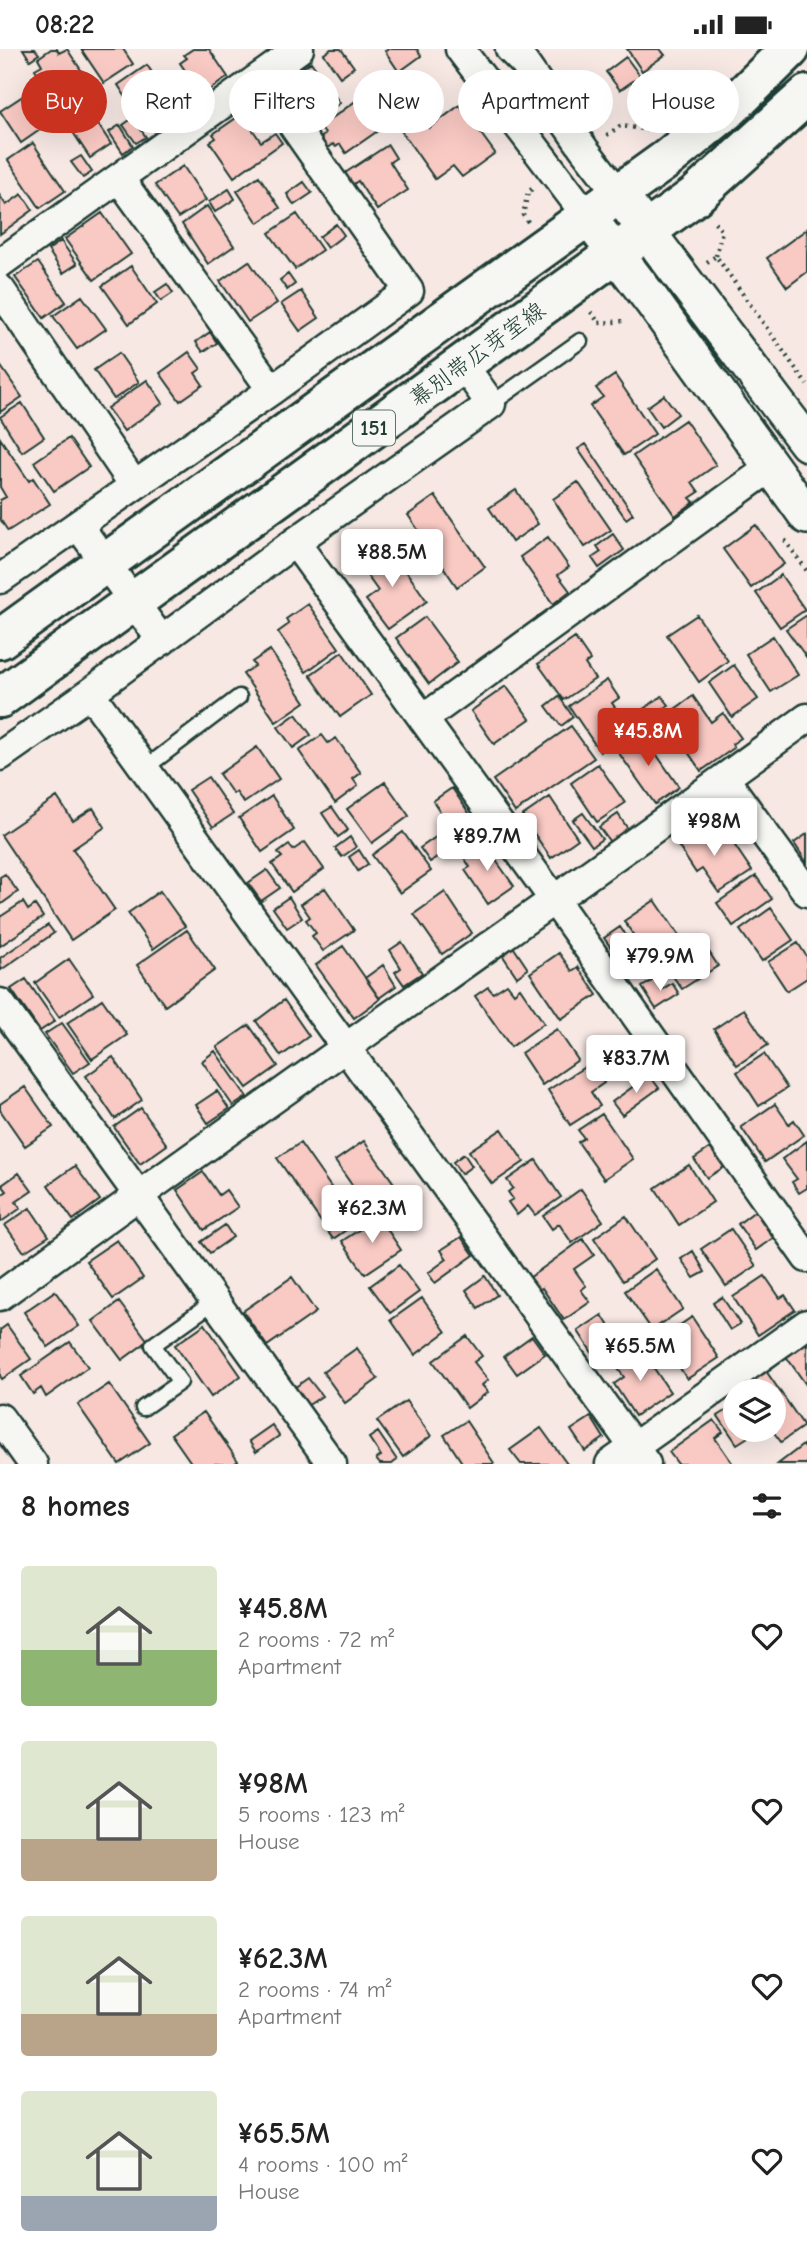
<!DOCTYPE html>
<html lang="en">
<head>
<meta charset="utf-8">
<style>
  body { margin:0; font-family:"Comic Neue","Klee One",sans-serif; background:#f6f6f6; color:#222; height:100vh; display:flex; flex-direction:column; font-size:26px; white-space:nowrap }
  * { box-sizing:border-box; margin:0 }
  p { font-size:23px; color:#767676 }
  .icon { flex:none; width:38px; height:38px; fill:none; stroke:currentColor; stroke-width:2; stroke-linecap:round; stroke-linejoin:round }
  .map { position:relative; height:1415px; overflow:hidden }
  .drawer { display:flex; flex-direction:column; background:#fff; flex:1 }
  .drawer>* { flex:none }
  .top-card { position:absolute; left:21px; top:21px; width:766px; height:63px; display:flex; gap:14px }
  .buttons { position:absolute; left:723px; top:1330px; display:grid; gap:14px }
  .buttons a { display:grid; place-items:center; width:63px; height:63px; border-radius:50%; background:#fff; box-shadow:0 7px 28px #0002; font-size:35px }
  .price { position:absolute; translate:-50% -60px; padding:0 16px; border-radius:7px; background:#fff; color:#222; font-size:23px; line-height:46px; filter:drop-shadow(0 2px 4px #0008) }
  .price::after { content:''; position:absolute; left:50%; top:42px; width:21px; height:16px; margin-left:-10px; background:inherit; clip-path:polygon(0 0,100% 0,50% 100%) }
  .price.on { background:#c8321e; color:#fff }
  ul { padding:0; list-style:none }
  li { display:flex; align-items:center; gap:21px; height:175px; padding:0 21px }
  li span { display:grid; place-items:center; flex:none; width:196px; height:140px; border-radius:7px; color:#555 }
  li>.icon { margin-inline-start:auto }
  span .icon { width:84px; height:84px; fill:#fffc; stroke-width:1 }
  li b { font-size:30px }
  h2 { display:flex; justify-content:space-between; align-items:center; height:84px; padding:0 21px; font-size:30px }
  .tag { padding:0 24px; border-radius:32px; background:#fff; box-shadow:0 7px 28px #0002; font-size:24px; line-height:63px }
  .tag.on { background:#c8321e; color:#fff }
  .status { display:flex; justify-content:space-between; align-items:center; height:49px; padding:0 35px; background:#fff; direction:ltr }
  .status svg { height:19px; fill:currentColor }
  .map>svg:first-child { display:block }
</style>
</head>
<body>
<div class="status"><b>08:22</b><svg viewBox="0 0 49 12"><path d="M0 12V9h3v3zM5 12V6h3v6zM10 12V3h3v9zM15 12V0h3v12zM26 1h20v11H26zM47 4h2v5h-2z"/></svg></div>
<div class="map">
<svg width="807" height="1415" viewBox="0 0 807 1415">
  <rect width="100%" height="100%" fill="#f7e8e4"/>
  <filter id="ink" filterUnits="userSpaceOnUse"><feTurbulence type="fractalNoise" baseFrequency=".0143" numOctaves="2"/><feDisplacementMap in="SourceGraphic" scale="14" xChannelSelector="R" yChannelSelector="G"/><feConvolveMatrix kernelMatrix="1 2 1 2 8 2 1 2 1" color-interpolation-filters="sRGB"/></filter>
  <g filter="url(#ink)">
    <!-- building -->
    <path fill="#f9c9c3" stroke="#1f3d34" stroke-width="2" d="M23 0H35L39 5 30 11Z
      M51 0H57L59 4 67 0 95 42 63 63 35 20 42 16 38 9Z
      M81 0H123L133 15 104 34Z
      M193 0H209L228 28 202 46 180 14 187 9 184 6Z
      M331 0H341L354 18 340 28 324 5Z
      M388 0H417L421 7 399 23 385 2Z
      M627 0H660L665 6 642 22Z
      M626 8 640 27 620 41 606 23Z
      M311 13 340 54 315 72 286 31Z
      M147 16 172 53 142 73 118 36Z
      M186 32 198 50 181 62 169 45Z
      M26 45 47 76 21 94 0 62Z
      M394 48 405 64 413 58 429 79 460 56 495 104 462 128 453 117 435 130 383 56Z
      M357 51 379 81 346 104 340 95 336 98 333 95 327 99 321 89 325 85 320 78Z
      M84 54 111 95 90 109 63 68Z
      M242 65 261 93 275 84 282 94 234 128 210 93 216 89 213 85Z
      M133 69 146 88 136 94 123 76Z
      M120 76 133 97 123 104 109 83Z
      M33 94 65 142 40 159 8 111Z
      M388 96 396 109 390 113 408 141 377 161 358 132 352 136 345 124Z
      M81 107 92 123 83 129 71 113Z
      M183 117 206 151 178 169 155 136Z
      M259 127 280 159 258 174 237 142Z
      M304 133 312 144 294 156 287 145Z
      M229 140 235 150 215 163 209 153Z
      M22 145 33 161 0 185V147L6 156Z
      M207 157 234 197 208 215 182 175Z
      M102 164 131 205 94 231 65 190Z
      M297 165 322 201 295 220 269 184Z
      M336 175 344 186 327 199 319 188Z
      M807 180V223L787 238 767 209Z
      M61 192 77 215 63 224 48 201Z
      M249 212 277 254 248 273 220 232Z
      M38 213 66 253 44 269 15 228Z
      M131 217 157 255 129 275 102 237Z
      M288 225 295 235 287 241 280 231Z
      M167 235 173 244 161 252 155 243Z
      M301 242 319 269 300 282 281 255Z
      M82 247 106 280 77 300 53 267Z
      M210 283 217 294 203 303 196 293Z
      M189 303 201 320 195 324 203 336 180 352 160 324Z
      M119 304 139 333 114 350 94 321Z
      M0 316 22 348 0 363Z
      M615 326 655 385 624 406 590 357 603 348 596 339Z
      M147 331 163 354 124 382 107 359Z
      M664 346 678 365 661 378 647 358Z
      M22 354 44 388 22 403 0 368Z
      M685 371 716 416 692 433 699 443 690 449 694 453 675 467 633 407Z
      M0 389 29 432 33 429 50 455 8 482 0 470V451L6 448 0 438Z
      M69 389 89 418 54 442 34 413Z
      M586 395 633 465 626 470 578 400Z
      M578 433 611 481 585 498 553 450Z
      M516 441 538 475 512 493 489 459Z
      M435 447 485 518 457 538 408 466Z
      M756 476 784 515 751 539 723 500Z
      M613 485 624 501 599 519 592 509 601 503 597 497Z
      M548 488 569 518 558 526 570 542 553 555 520 508Z
      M389 498 427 552 388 580 366 551 378 542 361 518Z
      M781 526 805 561 780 578 756 544Z
      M308 555 339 599 306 623 278 583 289 575 286 570Z
      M697 566 728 612 699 633 667 586Z
      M807 566V609L786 580Z
      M425 568 458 613 429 635 396 589Z
      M773 587 798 626 771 643 746 605Z
      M575 589 590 611 585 615 595 630 564 651 538 615Z
      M270 601 305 653 276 673 243 625 255 617 252 613Z
      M342 603 371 646 340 668 310 626Z
      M734 616 758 650 732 668 709 634Z
      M607 631 619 649 612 654 621 667 630 661 640 676 600 703 569 657Z
      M506 637 530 670 494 695 471 662Z
      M559 647 573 668 561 677 546 657Z
      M662 647 669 656 649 670 642 661Z
      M693 647 711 673 723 664 741 689 732 695 734 699 701 722 664 668Z
      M296 665 311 686 293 699 278 678Z
      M571 677 594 709 515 763 493 731Z
      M641 683 679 738 655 755 616 700Z
      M322 686 328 694 336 689 361 724 353 730 358 737 335 754 299 702Z
      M257 698 279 730 244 754 236 743 233 745 219 725Z
      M598 715 625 754 597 773 571 734Z
      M208 728 233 765 213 778 188 741Z
      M385 733 409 767 372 794 347 760Z
      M452 739 475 773 456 786 433 752Z
      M272 747 294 781 262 803 239 769Z
      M57 748 73 772 93 759 105 778 73 800 115 861 71 891 1 786Z
      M550 748 578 790 551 809 522 767Z
      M332 758 348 781 338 788 322 764Z
      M583 764 602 790 592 797 573 771Z
      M618 765 628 780 610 793 599 778Z
      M475 773 483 784 464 797 456 786Z
      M693 780 698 787 706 781 712 790 725 782 752 822 719 844 702 820 696 824 675 792Z
      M446 781 455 795 430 813 420 799Z
      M403 783 431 822 400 844 372 806Z
      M807 785V814L794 794Z
      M350 788 356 798 342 808 335 799Z
      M305 793 324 820 292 843 272 815 282 808 278 804 289 796 293 801Z
      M483 793 514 837 488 855 465 821 470 818 463 807Z
      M359 801 368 815 358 822 349 808Z
      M267 821 280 839 261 852 248 834Z
      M5 825 18 843 0 856V828Z
      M756 827 772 850 733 877 717 854Z
      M325 839 354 881 323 902 312 887 316 884 306 871 310 868 301 855Z
      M160 842 185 877 153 900 128 864Z
      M445 843 472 884 442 905 414 865Z
      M289 848 302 869 287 879 273 859Z
      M655 851 680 888 649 909 624 872Z
      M23 853 28 861 35 856 43 868 0 897V868Z
      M771 859 793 891 762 912 740 881Z
      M48 876 54 884 1 921 0 909Z
      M620 878 645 914 629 924 604 889Z
      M187 881 215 921 165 957 137 916Z
      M699 887 718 917 682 940 662 912Z
      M402 893 422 924 404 936 395 923 401 919 390 901Z
      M798 894 807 908V929L787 942 768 913Z
      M512 896 528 920 517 928 501 904Z
      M343 897 380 950 354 969 316 916Z
      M559 904 572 922 578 918 597 946 561 970 530 924Z
      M69 910 93 945 59 968 35 934Z
      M383 916 396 937 379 949 365 929Z
      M26 930 55 972 40 982 11 940Z
      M655 930 661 941 672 934 679 945 656 960 642 938Z
      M507 935 514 944 520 939 544 974 511 998 475 947 488 938 493 944Z
      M102 950 127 986 92 1010 67 974Z
      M284 951 309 987 281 1007 256 972Z
      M744 960 768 996 737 1016 714 980Z
      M62 974 90 1013 73 1024 45 985Z
      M249 976 278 1017 247 1039 217 998Z
      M557 980 578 1011 542 1036 521 1004Z
      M215 1002 247 1048 233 1057 202 1012Z
      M764 1005 787 1039 759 1057 737 1023Z
      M113 1008 142 1051 115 1070 86 1027Z
      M591 1014 604 1034 591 1043 600 1057 570 1076 548 1041Z
      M649 1026 659 1039 622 1066 612 1053Z
      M25 1038 53 1078 25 1097 0 1061V1055Z
      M217 1042 229 1060 208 1074 196 1056Z
      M775 1055 789 1075 794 1071 804 1086 765 1113 741 1078Z
      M141 1059 167 1096 140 1115 114 1078Z
      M602 1065 633 1110 604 1130 578 1093 584 1089 578 1081Z
      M502 1080 524 1113 492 1135 469 1102Z
      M364 1092 398 1140 369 1160 335 1112Z
      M807 1092V1139L799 1144 792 1133 797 1130 782 1110Z
      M300 1094 356 1174 333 1190 277 1109Z
      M710 1099 724 1118 707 1129 694 1110Z
      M464 1105 472 1117 461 1125 453 1113Z
      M536 1111 561 1148 535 1166 528 1157 517 1166 508 1153 513 1150 508 1143 513 1139 507 1131Z
      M689 1116 713 1153 679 1176 655 1139Z
      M75 1117 100 1151 73 1171 48 1136Z
      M203 1123 219 1146 226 1141 238 1158 204 1181 177 1141Z
      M19 1124 32 1142 16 1153 21 1159 1 1173 0 1147 7 1142 2 1136Z
      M581 1140 603 1172 572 1194 559 1175 552 1180 543 1167Z
      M30 1159 49 1187 24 1203 5 1176Z
      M755 1162 773 1189 756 1201 738 1175Z
      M626 1167 655 1210 623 1232 594 1189Z
      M379 1168 401 1201 365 1225 342 1192Z
      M225 1176 233 1188 210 1204 201 1193Z
      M731 1180 756 1217 726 1237 701 1200Z
      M461 1188 474 1206 435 1234 428 1224 447 1210 441 1201Z
      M583 1190 594 1206 574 1220 586 1237 581 1241 590 1253 564 1271 542 1239 538 1242 529 1229Z
      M117 1191 143 1229 113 1250 86 1212Z
      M693 1202 705 1223 694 1229 681 1210Z
      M399 1216 419 1243 390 1264 370 1237Z
      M656 1220 683 1260 652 1281 625 1242Z
      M485 1227 497 1246 478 1259 466 1241Z
      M765 1227 780 1249 785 1246 795 1261 758 1286 733 1248Z
      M292 1228 316 1263 267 1297 243 1262Z
      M55 1242 79 1277 48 1298 24 1263Z
      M722 1248 740 1275 730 1281 713 1254Z
      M422 1249 446 1283 415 1306 391 1271Z
      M119 1253 148 1292 122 1311 93 1272Z
      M602 1266 624 1301 600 1316 578 1282Z
      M692 1268 719 1309 687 1330 661 1289Z
      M205 1275 241 1327 211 1348 175 1296Z
      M7 1276 31 1310 2 1330 0 1327V1281Z
      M467 1287 482 1307 474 1313 488 1331 482 1336 488 1343 467 1359 433 1312Z
      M532 1287 545 1305 517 1325 504 1307Z
      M807 1291V1337L785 1306Z
      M70 1293 88 1318 46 1348 41 1339 33 1345 21 1327Z
      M357 1299 378 1330 345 1354 323 1323Z
      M641 1300 670 1343 635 1367 614 1335 624 1328 616 1317Z
      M766 1322 804 1377 781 1393 772 1381 774 1342 738 1341Z
      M308 1329 322 1347 307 1357 294 1339Z
      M109 1335 150 1394 119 1415 78 1356Z
      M406 1352 431 1387 403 1408 377 1372Z
      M729 1360 735 1369V1381H743L748 1388 737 1395 718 1367Z
      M204 1363 238 1412 234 1415H192L171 1385Z
      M591 1368 604 1389 585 1402 571 1381Z
      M714 1371 723 1383 715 1389 733 1415H678L669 1403Z
      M466 1372 494 1414 493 1415H463L444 1386Z
      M272 1376 279 1387 256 1403 249 1392Z
      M541 1379 567 1415H521L510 1401Z
      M378 1383 397 1411 392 1415H380L376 1410 381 1407 369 1389Z
      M803 1396 807 1402V1415H778Z"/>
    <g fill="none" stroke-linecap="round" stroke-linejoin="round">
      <defs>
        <path id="service" d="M491 355 580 292
          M145 719 239 648
          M143 1359 180 1333 153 1296 215 1252"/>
        <path id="minor" d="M460 0 587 167
          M510 0 524 14 584 100 618 144
          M119 129 272 341
          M0 214 299 0
          M0 240 134 436
          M78 476 162 592
          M295 493 555 852 807 1209
          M0 530 272 341 409 242 260 29
          M90 644 646 1415
          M423 670 771 418
          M0 707 90 644 295 493 491 355 463 316
          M724 729 807 843
          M0 954 332 1415
          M0 1247C267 1051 540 864 807 669
          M0 1369 33 1415
          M610 1415 807 1275"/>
        <path id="tertiary" d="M618 144 807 394
          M587 167 652 252 807 467"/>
        <path id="primary" d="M0 590 667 110 732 57 790 0
          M0 649 695 147 807 46"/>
      </defs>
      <!-- service casing -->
      <use href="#service" stroke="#1f3d34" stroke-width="19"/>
      <!-- minor casing -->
      <use href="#minor" stroke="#1f3d34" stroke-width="33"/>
      <!-- tertiary casing -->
      <use href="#tertiary" stroke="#1f3d34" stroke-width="40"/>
      <!-- primary casing -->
      <use href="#primary" stroke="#1f3d34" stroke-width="44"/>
      <!-- path -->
      <path stroke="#1f3d34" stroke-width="4.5" stroke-dasharray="2 5" stroke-linecap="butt" d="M607 86 620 77 646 80 649 84
        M528 173 523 166 528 143 532 140
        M715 173 722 182 716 207
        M707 213 716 207 807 336
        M591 263 599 274 625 272
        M785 491 807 522"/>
      <!-- service -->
      <use href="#service" stroke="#f6f6f2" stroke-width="14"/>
      <!-- minor -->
      <use href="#minor" stroke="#f6f6f2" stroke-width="28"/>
      <!-- tertiary -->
      <use href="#tertiary" stroke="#f6f6f2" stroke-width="35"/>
      <!-- primary -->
      <use href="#primary" stroke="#f6f6f2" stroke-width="38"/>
    </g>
  </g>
  <g text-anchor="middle" stroke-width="5" stroke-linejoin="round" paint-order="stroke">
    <!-- shield labels -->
    <rect fill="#f6f6f2" stroke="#60746d" stroke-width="2" x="353" y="361.5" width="42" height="35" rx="5"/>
    <g font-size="21" font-weight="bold" fill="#1f3d34">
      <text x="374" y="386">151</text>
    </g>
    <!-- street labels -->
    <g font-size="23" fill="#1f3d34" stroke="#f6f6f2">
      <text transform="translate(477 305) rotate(-36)" y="8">幕別帯広芽室線</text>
    </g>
  </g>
</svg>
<div class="buttons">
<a><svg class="icon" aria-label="layers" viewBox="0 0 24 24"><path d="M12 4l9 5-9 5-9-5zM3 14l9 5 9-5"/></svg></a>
</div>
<b class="price" style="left:392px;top:540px">¥88.5M</b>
<b class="price on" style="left:648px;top:719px">¥45.8M</b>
<b class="price" style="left:714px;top:809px">¥98M</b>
<b class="price" style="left:487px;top:824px">¥89.7M</b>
<b class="price" style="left:660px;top:944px">¥79.9M</b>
<b class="price" style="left:636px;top:1046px">¥83.7M</b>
<b class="price" style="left:372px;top:1196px">¥62.3M</b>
<b class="price" style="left:640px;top:1334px">¥65.5M</b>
<div class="top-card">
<a class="tag on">Buy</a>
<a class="tag">Rent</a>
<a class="tag">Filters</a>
<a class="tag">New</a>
<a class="tag">Apartment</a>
<a class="tag">House</a>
</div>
</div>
<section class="drawer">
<h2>8 homes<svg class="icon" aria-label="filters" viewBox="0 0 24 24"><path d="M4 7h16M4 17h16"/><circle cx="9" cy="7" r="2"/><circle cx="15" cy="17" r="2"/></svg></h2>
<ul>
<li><span style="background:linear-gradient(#dfe7d0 60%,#8fb573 0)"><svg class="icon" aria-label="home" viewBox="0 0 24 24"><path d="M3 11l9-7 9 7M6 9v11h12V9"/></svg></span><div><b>¥45.8M</b><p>2 rooms · 72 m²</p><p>Apartment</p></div><svg class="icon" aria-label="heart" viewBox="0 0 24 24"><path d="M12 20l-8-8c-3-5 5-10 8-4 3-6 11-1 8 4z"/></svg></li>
<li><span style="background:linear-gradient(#dfe7d0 70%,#b9a48a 0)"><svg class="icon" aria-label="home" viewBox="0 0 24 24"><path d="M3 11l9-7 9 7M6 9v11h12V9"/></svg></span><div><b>¥98M</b><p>5 rooms · 123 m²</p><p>House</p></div><svg class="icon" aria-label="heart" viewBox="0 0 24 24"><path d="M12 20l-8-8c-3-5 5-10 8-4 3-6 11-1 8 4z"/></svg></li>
<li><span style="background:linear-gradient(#dfe7d0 70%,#b9a48a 0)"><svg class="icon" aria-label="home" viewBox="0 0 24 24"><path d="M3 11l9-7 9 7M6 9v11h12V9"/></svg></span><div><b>¥62.3M</b><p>2 rooms · 74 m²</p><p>Apartment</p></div><svg class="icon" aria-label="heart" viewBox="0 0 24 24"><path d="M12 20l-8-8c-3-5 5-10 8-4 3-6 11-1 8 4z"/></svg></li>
<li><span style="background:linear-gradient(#dfe7d0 75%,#9aa5b1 0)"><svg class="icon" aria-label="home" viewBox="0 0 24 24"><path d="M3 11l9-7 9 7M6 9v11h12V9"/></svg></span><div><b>¥65.5M</b><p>4 rooms · 100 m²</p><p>House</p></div><svg class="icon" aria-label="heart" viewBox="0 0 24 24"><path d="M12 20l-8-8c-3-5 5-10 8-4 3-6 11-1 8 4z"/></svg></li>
</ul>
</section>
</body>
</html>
